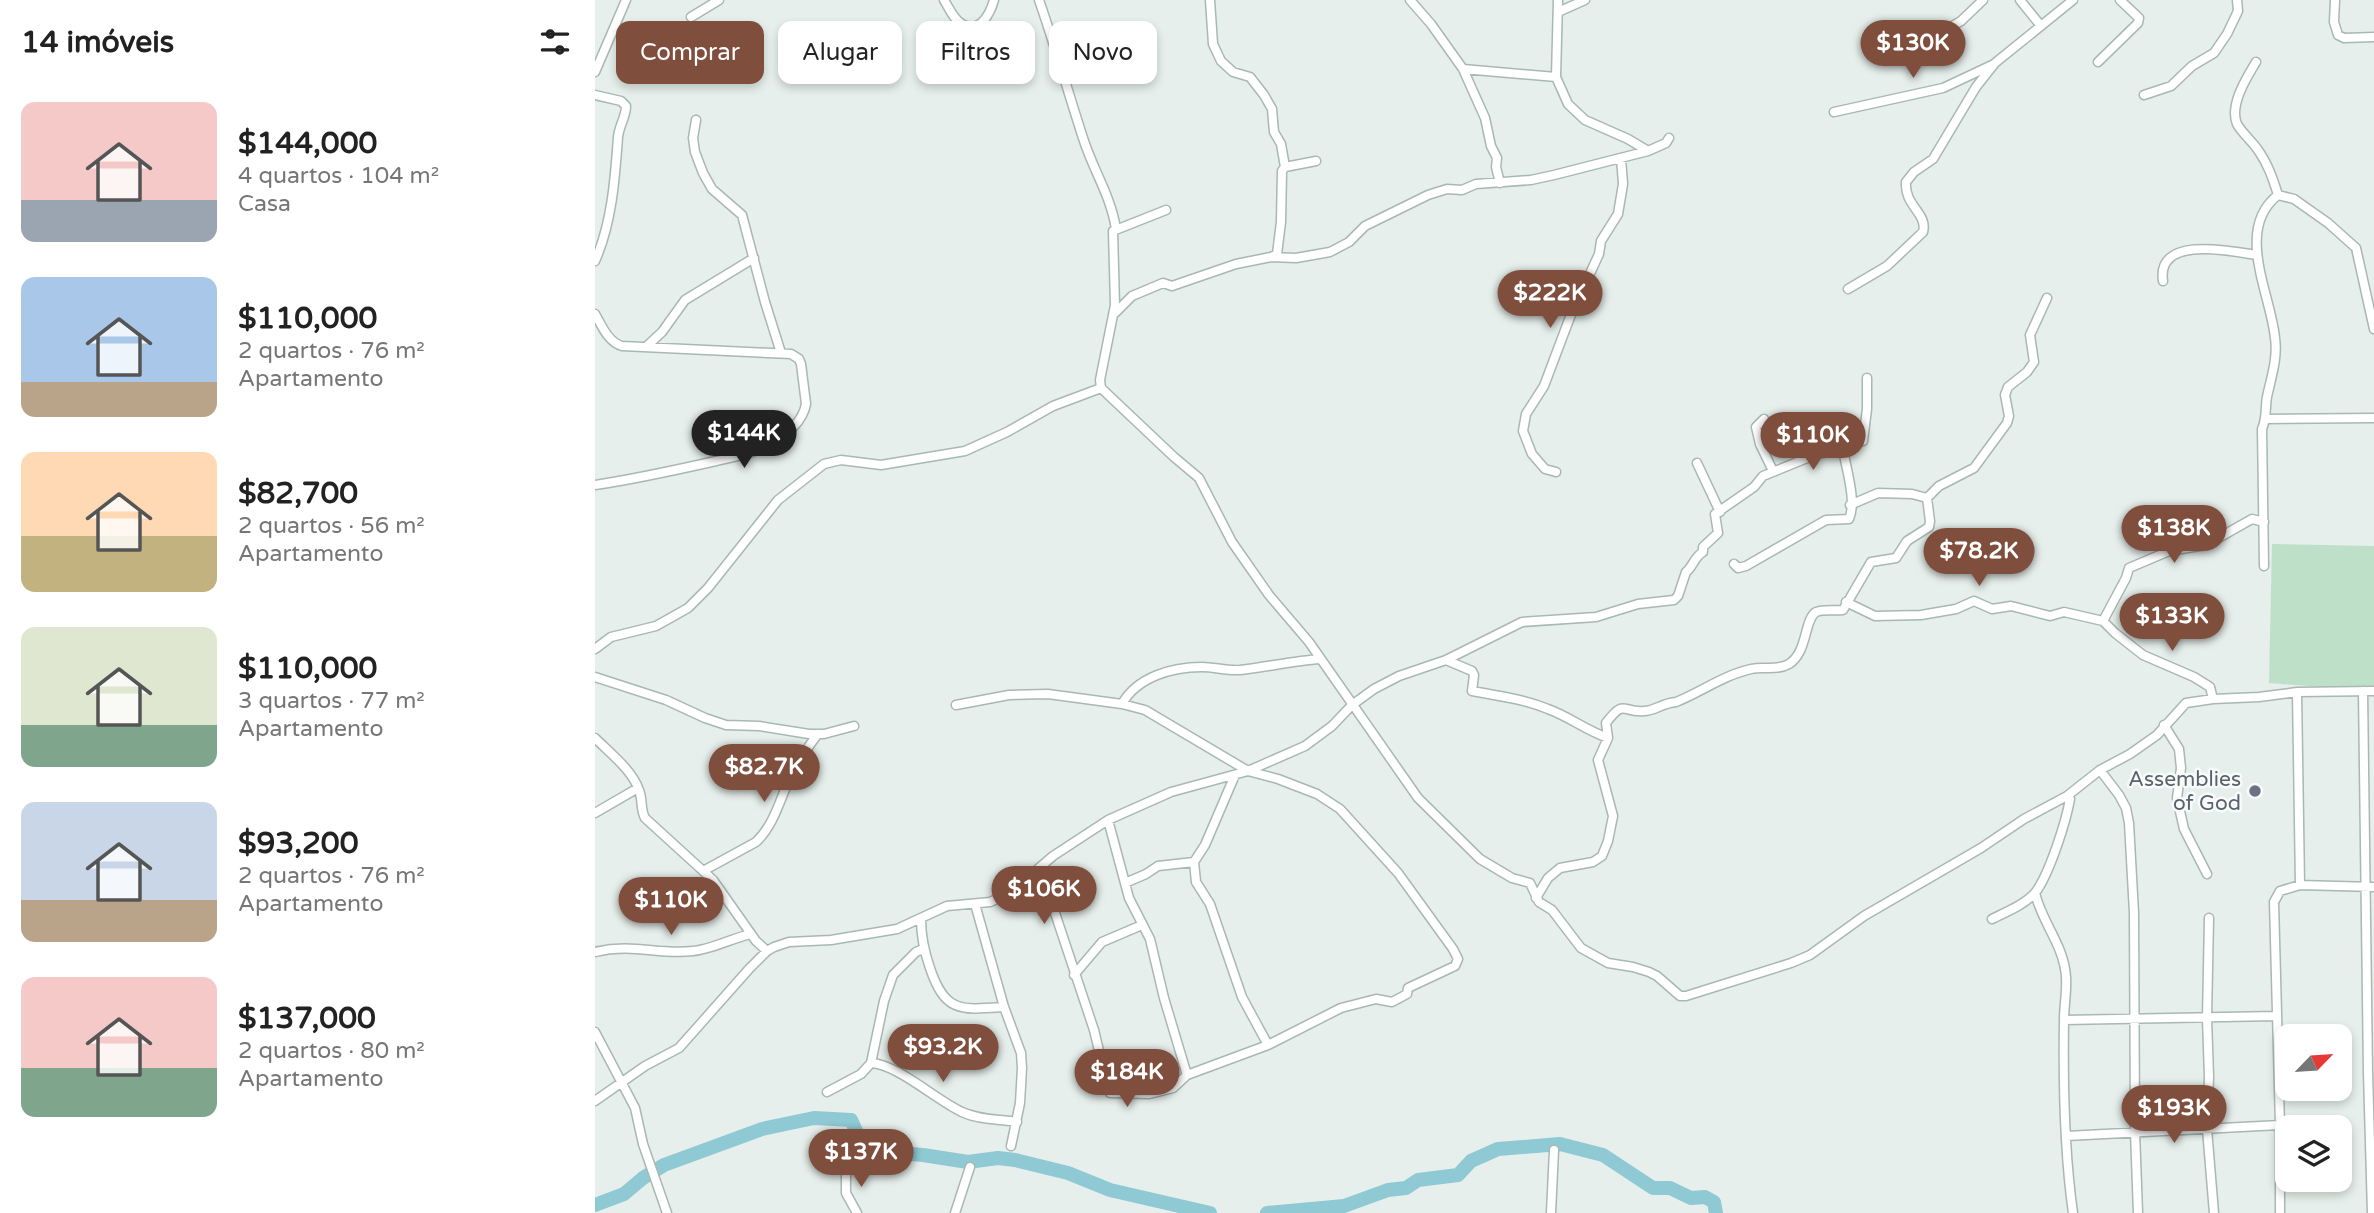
<!DOCTYPE html>
<html lang="pt">
<head>
<meta charset="utf-8">
<style>
  body { margin:0; font-family:"Varela Round",sans-serif; background:#f6f6f6; color:#222; height:100vh; display:flex; flex-direction:column; font-size:26px; white-space:nowrap }
  * { box-sizing:border-box; margin:0 }
  p { font-size:23px; color:#767676 }
  .icon { flex:none; width:38px; height:38px; fill:none; stroke:currentColor; stroke-width:2; stroke-linecap:round; stroke-linejoin:round }
  .map { position:relative; flex:1; overflow:hidden }
  .side { display:flex; flex-direction:column; background:#fff; width:595px }
  .side>* { flex:none }
  .hud { position:absolute; left:21px; top:21px; width:665px; height:63px; display:flex; gap:14px }
  .needle { width:46px; rotate:65deg }
  .fabs { position:absolute; left:1680px; top:1024px; display:grid; gap:14px }
  .fabs a { display:grid; place-items:center; width:77px; height:77px; border-radius:14px; background:#fff; box-shadow:0 4px 10px #0003; font-size:35px }
  .price { position:absolute; translate:-50% -60px; padding:0 16px; border-radius:24px; background:#804e3d; color:#fff; font-size:23px; line-height:46px; filter:drop-shadow(0 2px 4px #0008) }
  .price::after { content:''; position:absolute; left:50%; top:42px; width:21px; height:16px; margin-left:-10px; background:inherit; clip-path:polygon(0 0,100% 0,50% 100%) }
  .price.selected { background:#222; color:#fff }
  ul { padding:0; list-style:none }
  li { display:flex; align-items:center; gap:21px; height:175px; padding:0 21px }
  li span { display:grid; place-items:center; flex:none; width:196px; height:140px; border-radius:14px; color:#555 }
  li>.icon { margin-inline-start:auto }
  span .icon { width:84px; height:84px; fill:#fffc; stroke-width:1 }
  li b { font-size:30px }
  h2 { display:flex; justify-content:space-between; align-items:center; height:84px; padding:0 21px; font-size:30px }
  .tag { padding:0 24px; border-radius:14px; background:#fff; box-shadow:0 4px 10px #0003; font-size:24px; line-height:63px }
  .tag.selected { background:#804e3d; color:#fff }
  main { display:flex; flex:1; min-height:0 }
  .map>svg:first-child { display:block }
</style>
</head>
<body>
<main>
<section class="side">
<h2>14 imóveis<svg class="icon" aria-label="filters" viewBox="0 0 24 24"><path d="M4 7h16M4 17h16"/><circle cx="9" cy="7" r="2"/><circle cx="15" cy="17" r="2"/></svg></h2>
<ul>
<li><span style="background:linear-gradient(#f6c9c9 70%,#9aa5b1 0)"><svg class="icon" aria-label="home" viewBox="0 0 24 24"><path d="M3 11l9-7 9 7M6 9v11h12V9"/></svg></span><div><b>$144,000</b><p>4 quartos · 104 m²</p><p>Casa</p></div></li>
<li><span style="background:linear-gradient(#a9c7e8 75%,#b9a48a 0)"><svg class="icon" aria-label="home" viewBox="0 0 24 24"><path d="M3 11l9-7 9 7M6 9v11h12V9"/></svg></span><div><b>$110,000</b><p>2 quartos · 76 m²</p><p>Apartamento</p></div></li>
<li><span style="background:linear-gradient(#ffd9b3 60%,#c2b280 0)"><svg class="icon" aria-label="home" viewBox="0 0 24 24"><path d="M3 11l9-7 9 7M6 9v11h12V9"/></svg></span><div><b>$82,700</b><p>2 quartos · 56 m²</p><p>Apartamento</p></div></li>
<li><span style="background:linear-gradient(#dfe7d0 70%,#7fa58c 0)"><svg class="icon" aria-label="home" viewBox="0 0 24 24"><path d="M3 11l9-7 9 7M6 9v11h12V9"/></svg></span><div><b>$110,000</b><p>3 quartos · 77 m²</p><p>Apartamento</p></div></li>
<li><span style="background:linear-gradient(#c9d6e8 70%,#b9a48a 0)"><svg class="icon" aria-label="home" viewBox="0 0 24 24"><path d="M3 11l9-7 9 7M6 9v11h12V9"/></svg></span><div><b>$93,200</b><p>2 quartos · 76 m²</p><p>Apartamento</p></div></li>
<li><span style="background:linear-gradient(#f6c9c9 65%,#7fa58c 0)"><svg class="icon" aria-label="home" viewBox="0 0 24 24"><path d="M3 11l9-7 9 7M6 9v11h12V9"/></svg></span><div><b>$137,000</b><p>2 quartos · 80 m²</p><p>Apartamento</p></div></li>
</ul>
</section>
<div class="map">
<svg width="1779" height="1213" viewBox="0 0 1779 1213">
  <rect width="100%" height="100%" fill="#e6efeb"/>
  <!-- pitch -->
  <path fill="#bfe0c8" d="M1677 544 1779 546V691L1674 683Z"/>
  <g fill="none" stroke-linecap="round" stroke-linejoin="round">
    <!-- river -->
    <path stroke="#8ec9d4" stroke-width="14" d="M0 1205 29 1194 48 1178 69 1165 167 1129 219 1118 256 1120 270 1150 328 1155 373 1162 403 1158 420 1160 473 1173 515 1190 615 1213
      M672 1213 749 1206 793 1190 811 1188 823 1180 863 1175 876 1161 903 1149 965 1144 1008 1155 1058 1188H1075L1096 1198 1110 1197 1119 1202 1121 1213"/>
    <defs>
      <path id="street" d="M349 0C354 8 359 20 367 24 385 34 395 14 399 0
        M444 0C460 46 473 92 488 138 498 170 516 196 521 229
        M615 0 618 44 626 61 638 72 655 77 669 95 677 109 679 132 686 144 690 167
        M815 0 836 24 868 69 890 118 896 146 902 158 901 167 905 183
        M963 0 961 77 973 104 990 120 1033 139 1053 151
        M1425 0 1446 26
        M1740 0 1739 22 1743 35 1749 38 1779 37
        M963 12 990 0
        M96 17 124 0
        M1334 40 1366 21 1388 0
        M1503 62 1543 23 1544 18 1525 0
        M1661 62C1652 77 1634 105 1642 124 1647 133 1657 141 1663 150 1673 164 1678 179 1683 195L1699 199 1733 223 1761 248 1779 329
        M868 69 961 77
        M0 72 31 0
        M0 95 26 101 31 106C31 117 24 126 23 137 20 178 17 223 0 261
        M1549 95 1576 86 1597 66 1619 53 1632 34 1643 11 1642 0
        M1239 112 1348 88 1397 65
        M101 120 98 138 100 152 108 173 117 189 147 215 170 302 186 353
        M571 210 518 231 520 305 505 380 506 388 579 457 604 478 637 542 674 595 714 642 823 798 885 859 917 878 935 883 944 902 957 910 986 948 1013 963 1038 967 1054 972 1062 976 1085 996H1091L1196 963 1215 955 1269 916 1386 848 1429 819 1472 796 1505 770 1535 754 1562 735 1591 703 1618 699 1664 697 1702 692 1779 691
        M676 257 682 254 686 222 687 171 690 167 721 161
        M1568 281C1561 235 1636 251 1661 255
        M1253 289 1292 266 1328 232C1333 213 1309 206 1311 182L1319 172 1338 159 1381 87 1400 63 1478 0
        M520 313 537 296 568 283 577 286 641 264 676 257 701 258 735 252 754 242 770 226 833 195 852 189 867 190 881 184 936 180 959 175 1053 151 1071 143 1074 138
        M0 314C7 326 13 342 27 346L196 354 204 359 206 364 211 404C208 421 192 435 177 443 160 453 140 457 121 461 81 470 41 479 0 485
        M52 346 67 332 90 300 159 258
        M1169 419 1161 427 1165 444 1178 471
        M1671 419 1779 418
        M1102 463 1125 512
        M961 472 950 469 937 454 928 431 931 414 949 386 975 317 1004 254 1006 241 1023 214 1028 184 1026 158
        M1255 505 1283 493 1317 494 1332 498
        M1139 564 1143 568 1151 566 1231 520 1254 519C1262 501 1251 469 1248 449
        M1669 566 1667 429C1672 418 1670 408 1672 397 1676 378 1683 358 1680 338 1676 295 1639 229 1683 195
        M1251 602 1280 616 1326 615 1361 609 1379 601 1397 609 1416 606 1455 616 1469 612 1508 621 1520 633 1548 655 1599 677 1615 687 1618 699
        M1508 621 1531 578 1534 568 1574 551 1611 545 1657 519 1669 522
        M0 649 16 637 61 626 93 608 113 588 183 500 229 464 246 460 286 465 370 451 412 432 458 406 506 388
        M851 660 877 671 879 675 877 691C903 696 929 699 953 709 975 717 990 730 1013 738
        M0 677 71 700 110 718 131 725 164 726 214 734H229L259 726
        M1768 691 1773 1073 1777 1213
        M1702 692 1705 885
        M527 704C542 677 577 667 607 667 619 667 632 671 645 670 672 667 698 661 725 659
        M361 705 414 695 453 694 527 704 550 710 653 771 683 779 722 794 745 809 803 873 858 949 863 959 860 966 813 988 812 994 797 1002 781 999 746 1008 673 1045 592 1075 578 1088 554 1094 515 1093 513 1088 499 1030 445 868
        M1569 725 1584 749 1586 768 1582 798 1589 829 1612 874
        M0 738C15 753 37 770 44 790 48 800 45 809 50 818L118 880 161 941 172 951
        M1505 770 1524 795 1531 808 1534 823 1539 913 1540 1132 1543 1213
        M640 775 610 845 599 862 601 882 615 904 647 997 673 1045
        M0 813 43 788
        M513 820 534 898 555 939 569 998 592 1075
        M108 871 161 842C177 827 183 806 191 787 200 768 210 750 223 734
        M530 883 551 874 563 866 599 862
        M1440 893C1447 923 1469 945 1471 977 1472 991 1469 1006 1469 1020 1468 1084 1469 1150 1478 1213
        M941 898 953 878 965 868 998 862 1007 856 1013 841 1018 816 1003 760 1013 738 1011 723C1030 698 1027 713 1049 711 1060 711 1067 703 1081 702 1106 692 1129 675 1156 669 1168 666 1182 671 1194 664 1213 652 1209 619 1221 612 1228 609 1239 611 1248 610L1276 562 1301 558 1312 541 1334 527 1335 521 1332 498 1344 486 1379 468 1412 423 1414 416 1410 395 1413 387 1432 372 1439 362 1435 335 1452 298
        M380 904 409 1007 426 1053 427 1068 425 1103 416 1146
        M1614 918 1612 1018 1614 1077 1612 1129 1619 1213
        M326 919C326 937 329 951 335 968 350 1013 366 1010 409 1007
        M1397 919C1411 912 1429 905 1440 893 1454 875 1471 822 1475 799L1472 796
        M0 952C38 943 63 955 98 951 114 950 138 938 156 934
        M479 975 507 942 547 925
        M1469 1020 1681 1016
        M0 1032 40 1108 48 1144 72 1213
        M276 1063C302 1064 341 1100 367 1112 384 1120 404 1119 422 1122
        M232 1092 266 1074 276 1063 289 1001 298 975 321 952 328 949
        M0 1101 50 1066 84 1048 154 969 172 951 179 947 194 942 236 940 302 929 352 906 395 902 415 893 458 856 513 820 576 792 653 771 710 746 737 726 757 705 779 689 804 676 851 660 927 622 1001 617 1043 604 1079 600 1083 596 1091 572C1098 567 1099 557 1108 552V547L1123 533 1120 514 1159 487 1168 476 1222 454 1248 449 1252 443 1268 441 1272 409V378
        M1471 1136 1685 1125 1733 1127
        M251 1164V1193L262 1213
        M1742 1180 1743 1186
        M360 1213 375 1167
        M956 1213 959 1150
        M1685 1213V1125L1679 902 1685 891 1705 885 1779 887"/>
    </defs>
    <!-- street casing -->
    <use href="#street" stroke="#a8b8b2" stroke-width="11"/>
    <!-- street -->
    <use href="#street" stroke="#fff" stroke-width="8"/>
  </g>
  <!-- markers -->
  <circle fill="#6b7280" stroke="#f7fbf9" stroke-width="2.5" cx="1660" cy="791" r="7"/>
  <g text-anchor="middle" stroke-width="5" stroke-linejoin="round" paint-order="stroke">
    <!-- worship labels -->
    <g font-size="21" fill="#5b616d" stroke="#f7fbf9" text-anchor="end">
      <text x="1646" y="786">Assemblies<tspan x="1646" dy="24">of God</tspan></text>
    </g>
  </g>
</svg>
<div class="fabs">
<a><svg class="needle" viewBox="-14 -14 28 28"><path d="M0-13l5 13h-10z" fill="#e53935"/><path d="M0 13l5-13h-10z" fill="#767676"/></svg></a>
<a><svg class="icon" aria-label="layers" viewBox="0 0 24 24"><path d="M12 4l9 5-9 5-9-5zM3 14l9 5 9-5"/></svg></a>
</div>
<b class="price" style="left:1318px;top:80px">$130K</b>
<b class="price" style="left:955px;top:330px">$222K</b>
<b class="price selected" style="left:149px;top:470px">$144K</b>
<b class="price" style="left:1218px;top:472px">$110K</b>
<b class="price" style="left:1579px;top:565px">$138K</b>
<b class="price" style="left:1384px;top:588px">$78.2K</b>
<b class="price" style="left:1577px;top:653px">$133K</b>
<b class="price" style="left:169px;top:804px">$82.7K</b>
<b class="price" style="left:449px;top:926px">$106K</b>
<b class="price" style="left:76px;top:937px">$110K</b>
<b class="price" style="left:348px;top:1084px">$93.2K</b>
<b class="price" style="left:532px;top:1109px">$184K</b>
<b class="price" style="left:1579px;top:1145px">$193K</b>
<b class="price" style="left:266px;top:1189px">$137K</b>
<div class="hud">
<a class="tag selected">Comprar</a>
<a class="tag">Alugar</a>
<a class="tag">Filtros</a>
<a class="tag">Novo</a>
</div>
</div>
</main>
</body>
</html>
